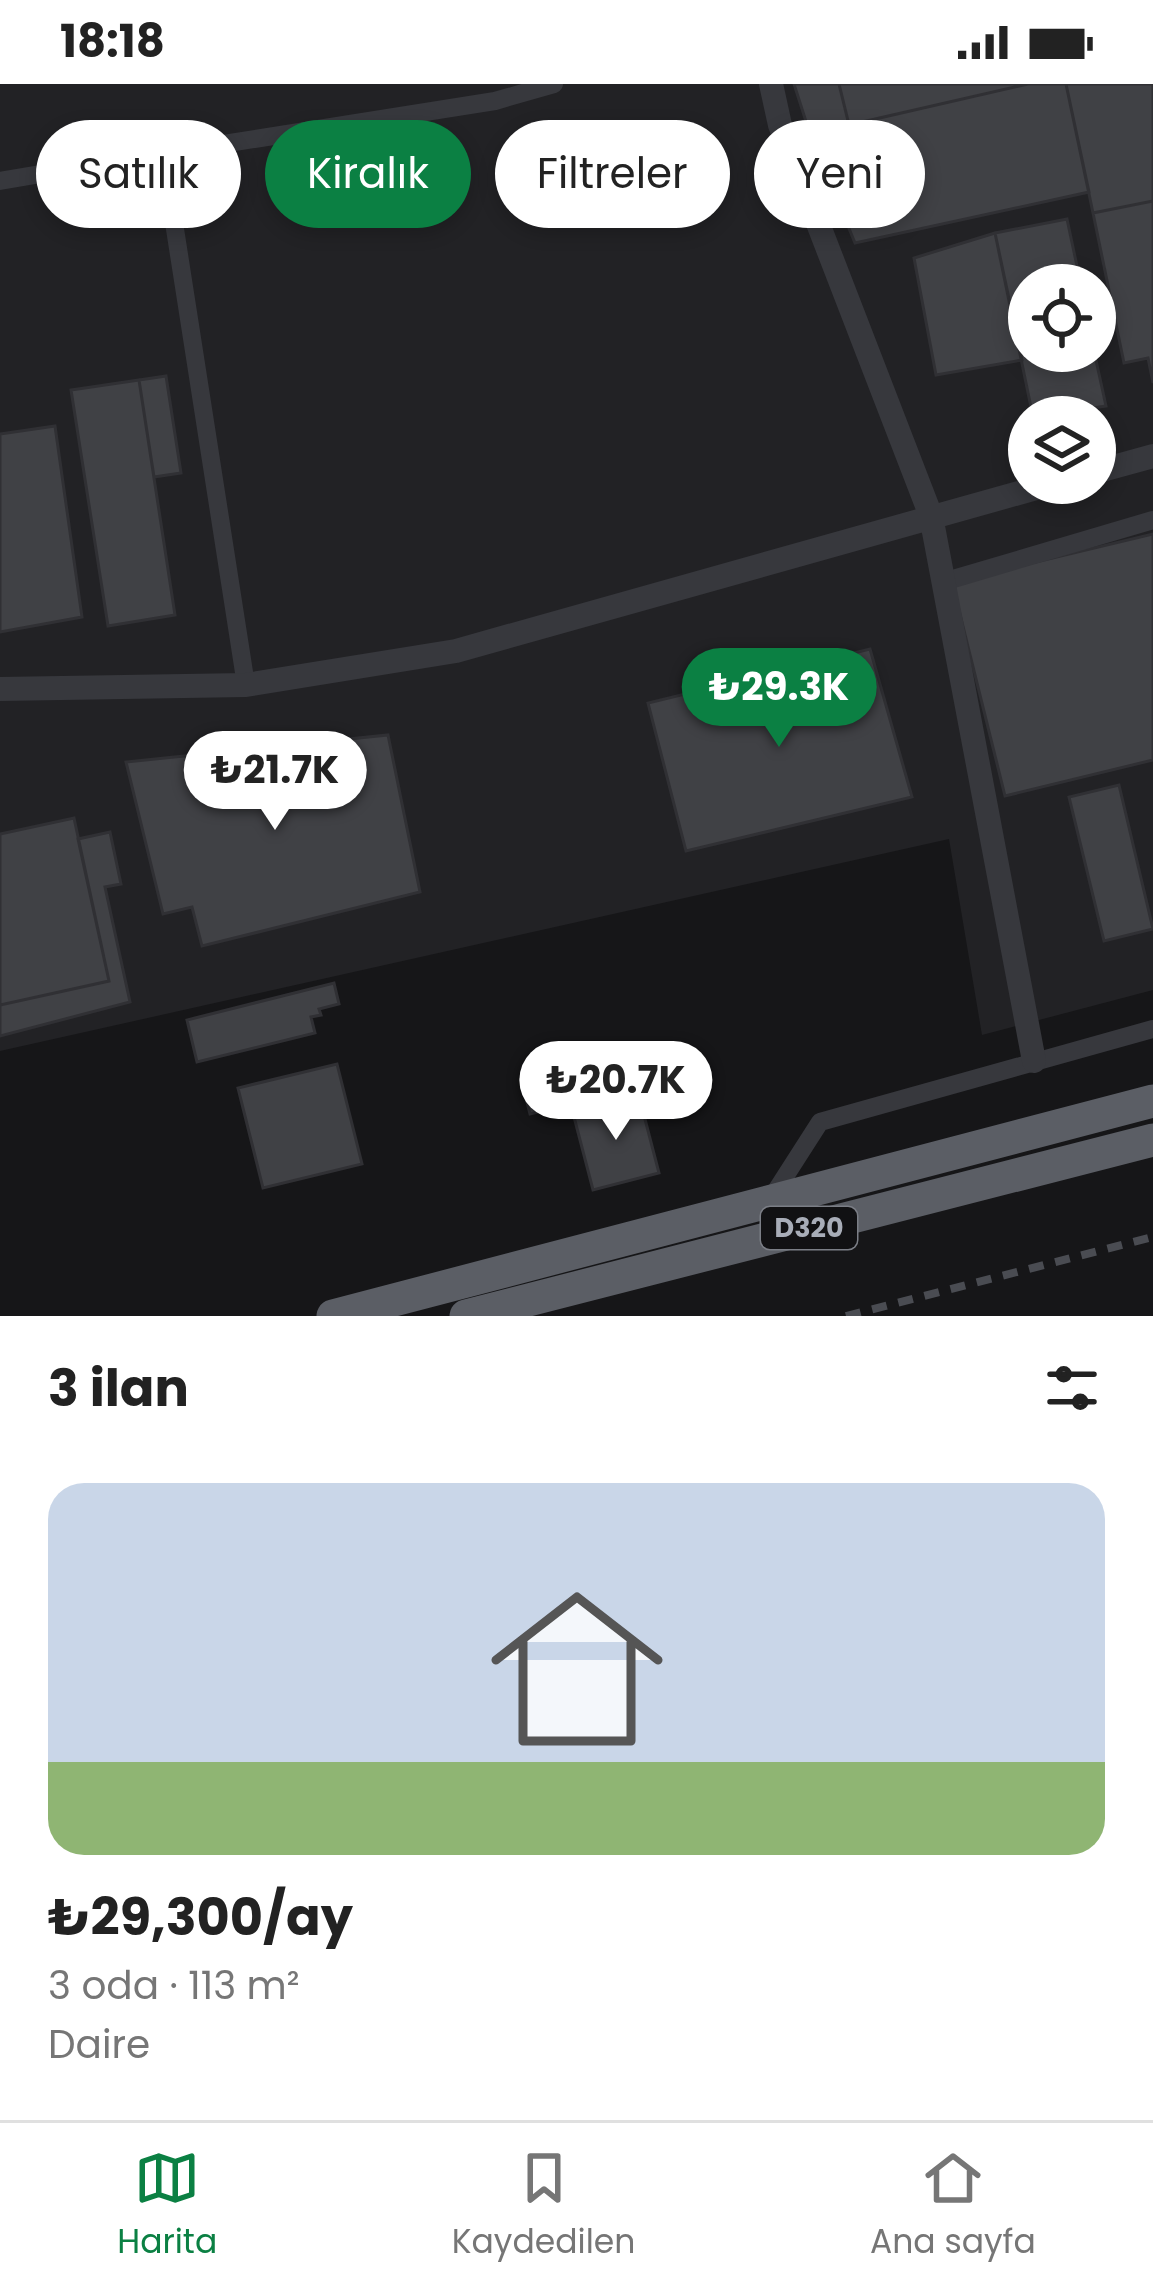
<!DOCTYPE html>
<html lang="tr">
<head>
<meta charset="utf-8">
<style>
  body { margin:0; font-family:Poppins,sans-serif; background:#f6f6f6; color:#222; height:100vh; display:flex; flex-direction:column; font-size:45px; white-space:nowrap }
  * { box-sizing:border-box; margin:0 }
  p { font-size:39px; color:#767676 }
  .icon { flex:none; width:66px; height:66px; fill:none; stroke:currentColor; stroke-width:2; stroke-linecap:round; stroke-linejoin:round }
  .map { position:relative; height:1232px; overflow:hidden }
  .panel { display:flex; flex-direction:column; background:#fff; flex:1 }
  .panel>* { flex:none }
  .guide { position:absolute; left:36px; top:36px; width:1083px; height:108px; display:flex; gap:24px }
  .controls { position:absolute; left:1008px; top:180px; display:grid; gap:24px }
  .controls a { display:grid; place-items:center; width:108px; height:108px; border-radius:50%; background:#fff; box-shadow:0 6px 18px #0003; font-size:60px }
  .price { position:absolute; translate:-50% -102px; padding:0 27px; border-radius:42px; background:#fff; color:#222; font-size:39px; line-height:78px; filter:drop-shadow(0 3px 6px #0008) }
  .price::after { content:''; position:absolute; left:50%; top:72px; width:36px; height:27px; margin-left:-18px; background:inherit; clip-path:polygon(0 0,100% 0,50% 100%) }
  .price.selected { background:#0b8043; color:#fff }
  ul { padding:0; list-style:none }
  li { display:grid; align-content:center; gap:24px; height:636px; padding:0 48px }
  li+li { border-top:3px solid #e0e0e0 }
  li span { display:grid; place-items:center; height:372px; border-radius:36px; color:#555 }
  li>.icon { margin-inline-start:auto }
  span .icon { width:216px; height:216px; fill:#fffc; stroke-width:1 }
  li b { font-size:51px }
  h2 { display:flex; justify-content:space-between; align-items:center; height:144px; padding:0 48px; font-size:51px }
  .tag { padding:0 42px; border-radius:54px; background:#fff; box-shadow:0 6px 18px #0003; font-size:42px; line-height:108px }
  .tag.selected { background:#0b8043; color:#fff }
  .status { display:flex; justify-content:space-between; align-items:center; height:84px; padding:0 60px; background:#fff; direction:ltr }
  .status svg { height:33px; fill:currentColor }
  .dock { display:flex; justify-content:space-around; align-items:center; height:168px; border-top:3px solid #e0e0e0; background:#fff; font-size:33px; color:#767676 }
  .dock a { display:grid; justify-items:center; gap:6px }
  .dock .selected { color:#0b8043 }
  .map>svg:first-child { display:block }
</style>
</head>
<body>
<div class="status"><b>18:18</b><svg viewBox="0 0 49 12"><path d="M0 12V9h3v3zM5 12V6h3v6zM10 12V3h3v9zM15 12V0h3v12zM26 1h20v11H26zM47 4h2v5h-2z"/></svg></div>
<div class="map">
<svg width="1153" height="1232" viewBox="0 0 1153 1232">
  <rect width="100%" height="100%" fill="#161618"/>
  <!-- built -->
  <path fill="#222225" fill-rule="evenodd" d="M0 0H1153V906L982 951 949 755 0 967ZM1029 201H1095V267H1029ZM1029 333H1095V399H1029Z"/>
  <!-- building -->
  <path fill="#404145" stroke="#303034" stroke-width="3" d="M794 0H839L849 41 810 50Z
    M839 0H1028L849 41Z
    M1028 0H1066L1089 108 855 159 810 50Z
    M1066 0H1153V117L1093 129Z
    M1153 117V299L1148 274 1124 279 1093 129Z
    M1067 135 1081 201H1029V267H1094L1106 322 1033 333 995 149Z
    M995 149 1022 276 936 291 914 174Z
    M166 292 181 389 154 393 139 296Z
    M139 296 175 531 108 542 71 306Z
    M55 342 82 533 0 548V350Z
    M1153 450V676L1005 712 952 498Z
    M870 565 912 713 686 767 648 619Z
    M388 651 420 808 202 862 192 823 163 830 126 678Z
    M1119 701 1153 845 1104 857 1069 713Z
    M74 734 109 897 0 921V750Z
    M110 748 121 800 105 803 130 918 0 952V921L109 897 78 755Z
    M334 899 339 920 319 925 321 931 311 933 315 949 197 978 187 936Z
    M634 973 641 1002 576 1019 568 990Z
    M337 980 362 1080 263 1104 238 1004Z
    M567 984 576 1019 530 1030 521 995Z
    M639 1012 659 1089 593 1106 573 1029Z"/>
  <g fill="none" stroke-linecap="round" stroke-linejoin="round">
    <!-- minor -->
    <path stroke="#37383d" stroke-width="18" d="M153 71 495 17 554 0
      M0 97 153 71 168 100 246 601
      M943 498 1153 436
      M770 1116 820 1038 1153 945"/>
    <!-- tertiary -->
    <path stroke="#37383d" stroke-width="24" d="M771 0 780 41 931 432 1034 977
      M1095 388 1153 372
      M0 605 246 601 456 567 1054 399"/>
    <!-- trunk -->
    <path stroke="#5b5e65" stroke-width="33" d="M333 1232 1153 1017
      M466 1232 1153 1056"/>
    <!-- rail -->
    <path stroke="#4a4c52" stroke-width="8" stroke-dasharray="15 12" stroke-linecap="butt" d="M846 1232 1153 1153"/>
  </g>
  <g text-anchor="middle" stroke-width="12" stroke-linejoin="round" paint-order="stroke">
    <!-- shield labels -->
    <rect fill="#111113" stroke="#7b7e86" stroke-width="3" x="761" y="1123" width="96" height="42" rx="9"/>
    <g font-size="27" font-weight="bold" fill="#a8adb8">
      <text x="809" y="1153">D320</text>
    </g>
  </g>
</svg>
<div class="controls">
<a><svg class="icon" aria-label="locate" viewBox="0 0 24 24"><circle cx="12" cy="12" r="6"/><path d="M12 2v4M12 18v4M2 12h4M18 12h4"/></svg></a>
<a><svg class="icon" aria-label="layers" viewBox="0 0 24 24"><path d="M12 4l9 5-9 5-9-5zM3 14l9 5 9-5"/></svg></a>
</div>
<b class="price selected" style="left:779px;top:666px">₺29.3K</b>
<b class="price" style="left:275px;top:749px">₺21.7K</b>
<b class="price" style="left:616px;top:1059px">₺20.7K</b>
<div class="guide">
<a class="tag">Satılık</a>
<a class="tag selected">Kiralık</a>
<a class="tag">Filtreler</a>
<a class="tag">Yeni</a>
</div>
</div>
<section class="panel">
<h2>3 ilan<svg class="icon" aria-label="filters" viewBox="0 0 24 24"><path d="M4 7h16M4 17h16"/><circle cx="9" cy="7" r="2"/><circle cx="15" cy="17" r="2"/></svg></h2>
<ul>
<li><span style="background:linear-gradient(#c9d6e8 75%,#8fb573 0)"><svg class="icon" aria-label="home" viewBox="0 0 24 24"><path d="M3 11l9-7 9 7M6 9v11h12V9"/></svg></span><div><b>₺29,300/ay</b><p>3 oda · 113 m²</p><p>Daire</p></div></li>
</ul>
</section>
<nav class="dock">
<a class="selected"><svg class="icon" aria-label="map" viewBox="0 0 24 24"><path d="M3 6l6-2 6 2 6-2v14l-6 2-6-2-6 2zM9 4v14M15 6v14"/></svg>Harita</a>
<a><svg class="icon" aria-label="saved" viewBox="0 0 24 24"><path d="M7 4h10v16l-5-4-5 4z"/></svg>Kaydedilen</a>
<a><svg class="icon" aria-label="home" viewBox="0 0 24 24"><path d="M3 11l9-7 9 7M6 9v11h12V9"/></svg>Ana sayfa</a>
</nav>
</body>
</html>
